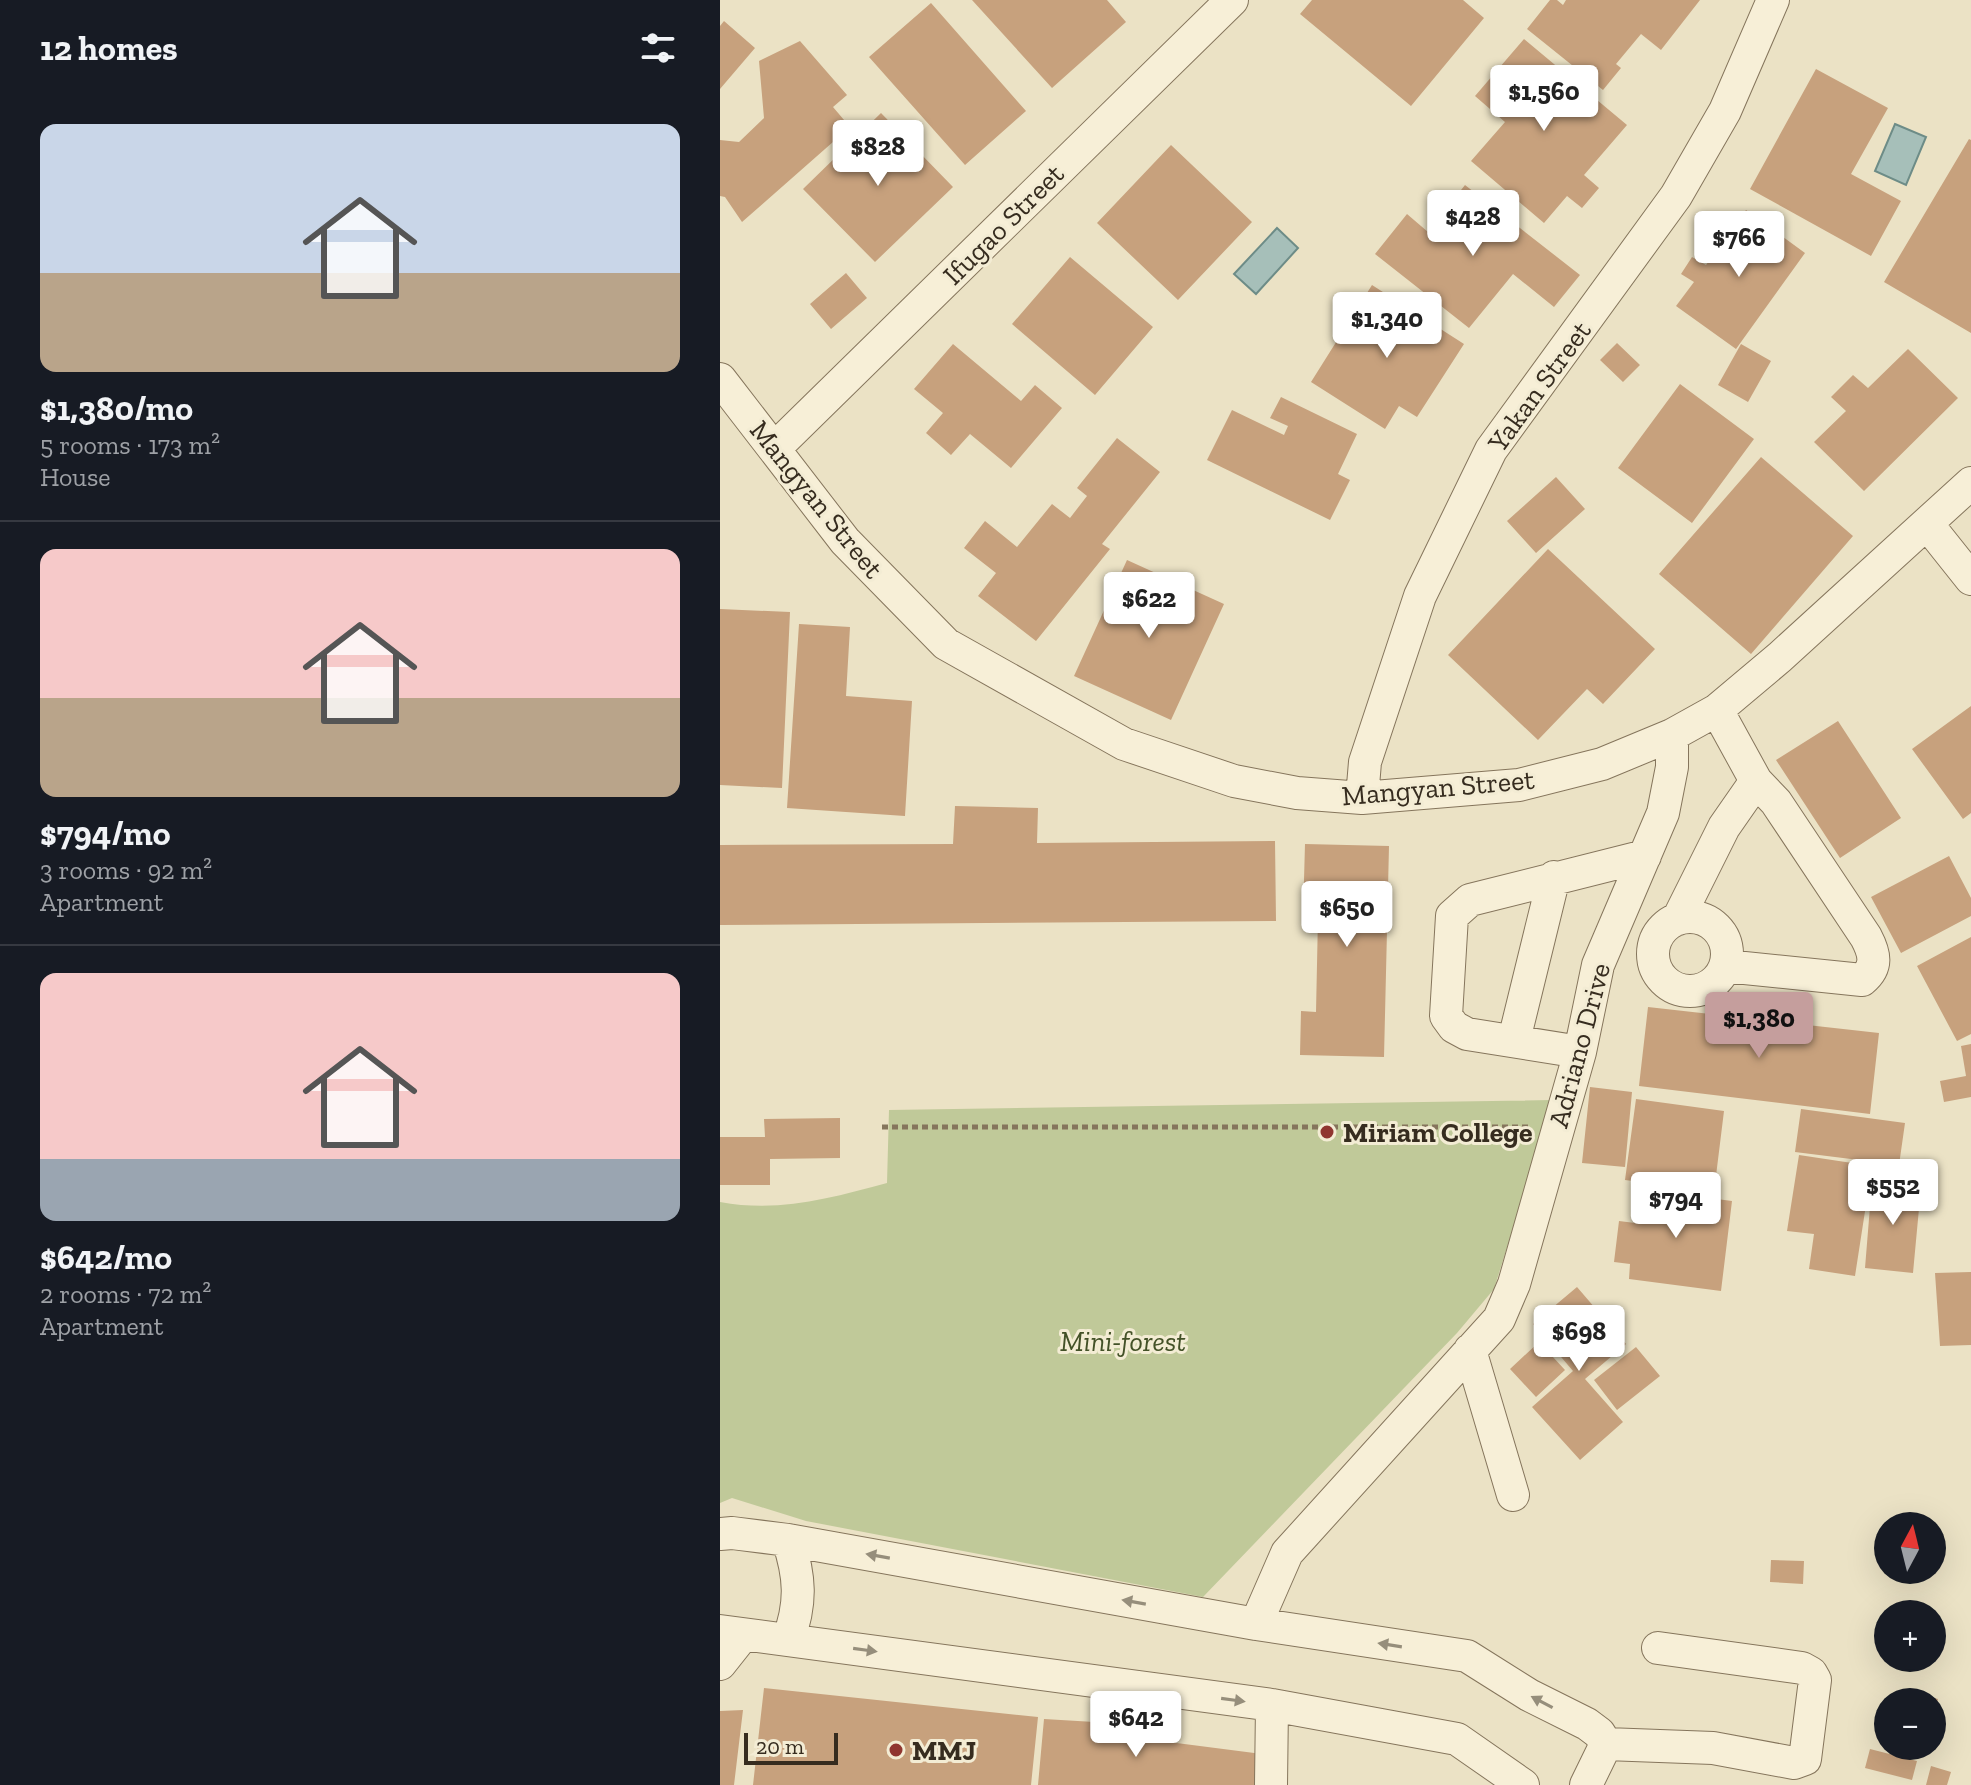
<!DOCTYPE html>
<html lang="en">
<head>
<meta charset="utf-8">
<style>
  body { margin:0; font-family:"Zilla Slab",serif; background:#20242c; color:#f1f3f6; height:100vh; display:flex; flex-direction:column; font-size:30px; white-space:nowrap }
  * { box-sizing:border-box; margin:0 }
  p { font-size:26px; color:#9ea1a6 }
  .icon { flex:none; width:44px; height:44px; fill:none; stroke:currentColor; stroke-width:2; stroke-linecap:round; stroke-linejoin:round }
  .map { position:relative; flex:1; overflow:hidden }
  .details { display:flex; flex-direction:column; background:#171b24; width:720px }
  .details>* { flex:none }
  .needle { width:52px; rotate:7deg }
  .controls { position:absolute; left:1154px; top:1512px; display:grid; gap:16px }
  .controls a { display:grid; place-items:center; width:72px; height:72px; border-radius:50%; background:#171b24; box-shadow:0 8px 32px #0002; font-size:40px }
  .scale { position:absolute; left:24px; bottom:20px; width:94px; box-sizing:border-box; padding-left:8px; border:4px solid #362c1f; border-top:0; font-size:22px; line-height:28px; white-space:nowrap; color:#362c1f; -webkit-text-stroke:6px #f3ecd4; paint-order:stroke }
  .price { position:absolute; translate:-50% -68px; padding:0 18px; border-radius:8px; background:#fff; color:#222; font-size:26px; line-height:52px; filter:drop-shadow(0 2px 4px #0008) }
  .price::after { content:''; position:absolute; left:50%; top:48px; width:24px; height:18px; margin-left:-12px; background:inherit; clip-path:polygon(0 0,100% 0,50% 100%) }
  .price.current { background:#c59e9d; color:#111 }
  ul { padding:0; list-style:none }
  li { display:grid; align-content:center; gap:16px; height:424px; padding:0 40px }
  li+li { border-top:2px solid #363941 }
  li span { display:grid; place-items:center; height:248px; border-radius:16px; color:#555 }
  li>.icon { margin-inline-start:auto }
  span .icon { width:144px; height:144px; fill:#fffc; stroke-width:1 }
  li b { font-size:34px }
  h2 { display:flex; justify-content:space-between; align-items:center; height:96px; padding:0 40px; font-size:34px }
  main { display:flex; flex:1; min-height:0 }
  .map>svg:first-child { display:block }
</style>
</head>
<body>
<main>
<section class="details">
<h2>12 homes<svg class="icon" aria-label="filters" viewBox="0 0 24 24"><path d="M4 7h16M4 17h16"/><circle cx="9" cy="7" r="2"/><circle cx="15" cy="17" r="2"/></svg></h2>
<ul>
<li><span style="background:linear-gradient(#c9d6e8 60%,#b9a48a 0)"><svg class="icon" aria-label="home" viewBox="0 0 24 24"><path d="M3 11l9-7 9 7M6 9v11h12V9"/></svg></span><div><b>$1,380/mo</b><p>5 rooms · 173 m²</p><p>House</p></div></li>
<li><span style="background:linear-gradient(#f6c9c9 60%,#b9a48a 0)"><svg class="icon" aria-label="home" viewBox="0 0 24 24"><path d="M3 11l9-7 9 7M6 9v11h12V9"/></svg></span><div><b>$794/mo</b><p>3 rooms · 92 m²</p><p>Apartment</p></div></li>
<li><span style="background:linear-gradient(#f6c9c9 75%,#9aa5b1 0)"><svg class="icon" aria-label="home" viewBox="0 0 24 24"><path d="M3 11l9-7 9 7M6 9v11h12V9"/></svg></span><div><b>$642/mo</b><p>2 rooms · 72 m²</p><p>Apartment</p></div></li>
</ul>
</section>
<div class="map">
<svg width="1251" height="1785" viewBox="0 0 1251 1785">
  <rect width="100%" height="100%" fill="#ebe2c5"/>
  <!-- green -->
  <path fill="#c0c999" d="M833 1100 774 1289 737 1333 483 1597 86 1521 12 1498 0 1503V1202C59 1213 111 1198 167 1183L169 1110Z"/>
  <!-- water -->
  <path fill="#a6bfb9" stroke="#6d8c87" stroke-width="2" d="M1175 124 1206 137 1186 185 1155 171Z
    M557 228 578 248 536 294 514 274Z"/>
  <!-- building -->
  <path fill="#c7a17d" d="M252 0H387L406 22 332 88Z
    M592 0H743L764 18 691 106 580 14Z
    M830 0H837L843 5 846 0H980L941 50 921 34 896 64 901 68 883 90 807 29Z
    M211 3 306 111 245 165 149 57Z
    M4 21 35 48 0 89V26Z
    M804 39 907 125 864 175 879 188 862 208 847 196 824 223 751 161 785 122 755 96Z
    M80 41 127 95 113 107 130 127 22 222 5 197 0 196V140L19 142 44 118 39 61Z
    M1096 69 1168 108 1131 174 1181 201 1151 256 1030 189Z
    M161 113 233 187 155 262 83 189Z
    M1249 139 1251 140V333L1164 282Z
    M451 145 532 222 458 300 377 223Z
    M745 185 860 275 834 307 793 274 749 328 655 254 687 214 708 232Z
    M1026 210 1085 253 1016 349 956 306 974 282 961 274 972 257 986 265Z
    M350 257 433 327 375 395 292 324Z
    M126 273 147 298 111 329 90 304Z
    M652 285 744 344 697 417 679 406 665 429 591 382Z
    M897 343 920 365 903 382 880 360Z
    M233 344 301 401 315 385 342 408 291 468 250 434 231 455 206 433 223 413 194 389Z
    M1021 344 1051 361 1028 402 998 385Z
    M1188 349 1238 398 1144 491 1094 442 1126 411 1111 397 1133 375 1148 388Z
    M960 384 1034 439 972 523 898 468Z
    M561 397 637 434 618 474 630 480 610 520 487 460 512 410 564 435 568 426 550 418Z
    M397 438 440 472 382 544 390 549 316 641 258 596 276 573 244 548 265 521 297 547 332 504 350 518 367 496 357 488Z
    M1041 457 1133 536 1031 654 939 574Z
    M836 477 865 509 816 553 787 521Z
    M828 549 935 649 883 704 867 689 818 740 728 655Z
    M407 560 504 604 451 720 354 676Z
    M0 609 70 612 62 788 0 785Z
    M79 624 130 627 126 696 192 701 185 816 67 808Z
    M1251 706V813L1243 819 1192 749Z
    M1118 721 1181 818 1120 858 1056 760Z
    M235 806 318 808 317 843 555 841 556 921 0 925V845L233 844Z
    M585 844 669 846 664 1057 580 1055 581 1011 596 1012 598 917 583 916Z
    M1229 856 1251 898V916L1181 953 1151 897Z
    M1251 937V1034L1237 1041 1197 966Z
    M928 1007 1159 1033 1150 1114 919 1086Z
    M1251 1044V1097L1224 1102 1220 1081 1246 1076 1241 1046Z
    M870 1087 912 1092 905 1167 862 1163Z
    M916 1099 1004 1111 994 1192 905 1180Z
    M1081 1109 1185 1123 1179 1165 1075 1152Z
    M120 1118V1158L50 1159V1185H0V1137H45L44 1119Z
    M1079 1155 1152 1166 1135 1276 1089 1269 1094 1234 1067 1231Z
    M1152 1182 1201 1187 1193 1273 1145 1268Z
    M920 1189 1012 1201 1001 1291 909 1279 910 1264 894 1262 899 1221 915 1223Z
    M1251 1272V1345L1220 1346 1215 1273Z
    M857 1287 906 1344 865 1379 903 1422 860 1460 812 1407 853 1371 813 1324Z
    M819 1342 845 1370 816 1397 790 1369Z
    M916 1347 940 1376 897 1410 874 1380Z
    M1051 1560 1084 1561 1083 1584 1050 1582Z
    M44 1688 318 1717 311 1785H33Z
    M1196 1693 1218 1699 1213 1720 1212 1702H1194Z
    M23 1710 14 1785H0V1711Z
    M324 1719 408 1724 410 1737 542 1754 541 1785H318Z
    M1150 1749 1197 1761 1192 1780 1145 1768Z
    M1211 1766 1231 1772 1227 1785H1206Z"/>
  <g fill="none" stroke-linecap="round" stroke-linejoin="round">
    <defs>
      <path id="minor" d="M0 379 125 541 226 644 404 744 514 781 577 793 642 798 799 785 882 764 952 735 997 710 1060 657 1251 483
        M54 449 512 0
        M1208 525 1251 579
        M642 798 645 762 700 596 771 450 956 196 1005 111 1053 0
        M933 954a37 37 0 1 1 74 0a37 37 0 1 1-74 0Z
        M958 919 1004 827 1036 781 997 710
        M1005 966 1142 980C1158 967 1155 954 1146 937L1056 802 1036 781
        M794 1040 834 877
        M860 1052 747 1034 734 1027 726 1016 732 916 750 900 925 856
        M750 1350 793 1495
        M0 1534 12 1533 68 1540 536 1624 747 1656 809 1695 867 1724 879 1733 886 1744
        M536 1624 567 1553 779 1319 794 1284 860 1052 878 965 943 813 952 767V735
        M0 1631 552 1705 737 1739 803 1785
        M68 1640C82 1603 80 1576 68 1540
        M0 1664 23 1635
        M886 1744 993 1748 1074 1763 1085 1759 1095 1680 1091 1673 1082 1668 938 1648
        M551 1785 552 1705
        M866 1785 886 1744"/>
    </defs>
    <!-- minor casing -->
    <use href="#minor" stroke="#85755c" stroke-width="34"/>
    <!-- path -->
    <path stroke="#85755c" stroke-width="5" stroke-dasharray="6 4" stroke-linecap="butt" d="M162 1127H809"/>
    <!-- minor -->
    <use href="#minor" stroke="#f7efd7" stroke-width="32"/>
  </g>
  <!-- one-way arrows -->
  <defs><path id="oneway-solid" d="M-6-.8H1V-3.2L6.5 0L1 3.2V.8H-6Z" transform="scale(2)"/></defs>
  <g fill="#968e7b">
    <use href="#oneway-solid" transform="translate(158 1556) rotate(-170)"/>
    <use href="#oneway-solid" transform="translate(414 1602) rotate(-170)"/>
    <use href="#oneway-solid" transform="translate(670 1645) rotate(-171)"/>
    <use href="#oneway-solid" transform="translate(145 1650) rotate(8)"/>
    <use href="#oneway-solid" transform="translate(513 1700) rotate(8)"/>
    <use href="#oneway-solid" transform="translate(822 1702) rotate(-152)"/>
  </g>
  <!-- markers -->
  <g fill="#903630" stroke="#f3ecd4" stroke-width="3">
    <circle cx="607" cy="1132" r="8"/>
    <circle cx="176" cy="1750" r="8"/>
  </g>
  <g text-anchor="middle" stroke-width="6" stroke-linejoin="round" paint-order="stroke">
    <!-- street labels -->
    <g font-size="28" fill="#362c1f" stroke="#f3ecd4">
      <text transform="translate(283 224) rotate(-45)" y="10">Ifugao Street</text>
      <text transform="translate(819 386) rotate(-54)" y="10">Yakan Street</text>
      <text transform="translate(97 499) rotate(51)" y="10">Mangyan Street</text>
      <text transform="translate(718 787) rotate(-5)" y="10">Mangyan Street</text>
      <text transform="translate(859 1045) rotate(-75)" y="10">Adriano Drive</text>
    </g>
    <!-- poi labels -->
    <g font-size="28" font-weight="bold" fill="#362c1f" stroke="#f3ecd4" text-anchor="start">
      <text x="623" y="1142">Miriam College</text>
      <text x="192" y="1760">MMJ</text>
    </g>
    <!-- park labels -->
    <g font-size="28" font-style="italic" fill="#435127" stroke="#f3ecd4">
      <text x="403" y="1351">Mini-forest</text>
    </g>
  </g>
</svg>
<div class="controls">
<a><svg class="needle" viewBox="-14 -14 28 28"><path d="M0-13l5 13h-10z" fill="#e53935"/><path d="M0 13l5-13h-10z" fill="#9ea1a6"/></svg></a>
<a>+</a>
<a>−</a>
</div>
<div class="scale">20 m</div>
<b class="price" style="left:824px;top:133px">$1,560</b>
<b class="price" style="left:158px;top:188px">$828</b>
<b class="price" style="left:753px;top:258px">$428</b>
<b class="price" style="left:1019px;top:279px">$766</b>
<b class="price" style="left:667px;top:360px">$1,340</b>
<b class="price" style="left:429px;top:640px">$622</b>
<b class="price" style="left:627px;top:949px">$650</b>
<b class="price current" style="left:1039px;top:1060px">$1,380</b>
<b class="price" style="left:1173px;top:1227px">$552</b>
<b class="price" style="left:956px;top:1240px">$794</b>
<b class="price" style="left:859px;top:1373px">$698</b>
<b class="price" style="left:416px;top:1759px">$642</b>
</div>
</main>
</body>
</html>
